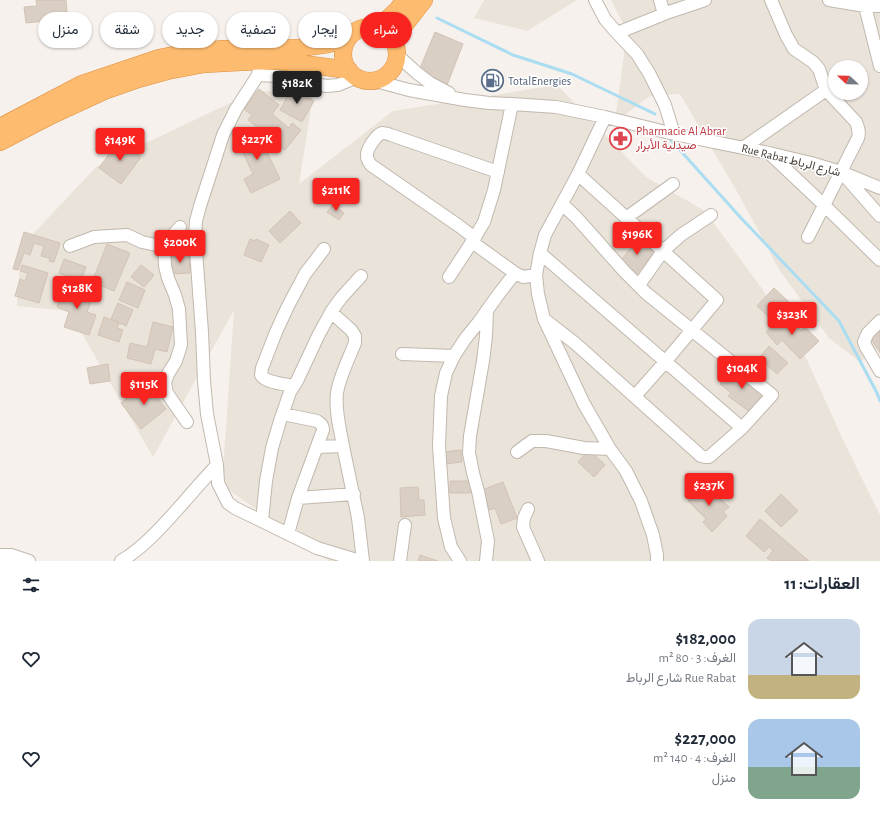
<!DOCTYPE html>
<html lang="ar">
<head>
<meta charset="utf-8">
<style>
  body { margin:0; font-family:"Alegreya Sans",Vazirmatn,sans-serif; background:#f6f6f7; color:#1f2937; direction:rtl; height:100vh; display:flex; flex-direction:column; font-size:15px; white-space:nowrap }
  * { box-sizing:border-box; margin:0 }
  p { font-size:13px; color:#747a83 }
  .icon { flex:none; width:22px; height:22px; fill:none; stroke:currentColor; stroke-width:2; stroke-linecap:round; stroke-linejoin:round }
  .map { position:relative; height:561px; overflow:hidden; direction:ltr }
  .panel { display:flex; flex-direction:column; background:#fff; flex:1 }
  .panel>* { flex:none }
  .banner { position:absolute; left:12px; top:12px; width:400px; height:36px; direction:rtl; display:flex; gap:8px }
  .needle { width:26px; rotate:292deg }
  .tools { position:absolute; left:828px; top:60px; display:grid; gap:8px }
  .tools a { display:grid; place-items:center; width:40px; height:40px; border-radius:50%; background:#fff; box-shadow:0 1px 3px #0004; font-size:20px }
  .price { position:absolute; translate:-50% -34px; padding:0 9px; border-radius:4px; background:#f92420; color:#fff; font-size:13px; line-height:26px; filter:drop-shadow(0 1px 2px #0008) }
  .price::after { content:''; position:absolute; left:50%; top:24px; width:12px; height:9px; margin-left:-6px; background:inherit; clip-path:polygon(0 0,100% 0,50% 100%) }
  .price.selected { background:#222; color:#fff }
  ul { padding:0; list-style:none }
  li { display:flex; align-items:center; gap:12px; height:100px; padding:0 20px }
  li span { display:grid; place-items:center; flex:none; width:112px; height:80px; border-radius:12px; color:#555 }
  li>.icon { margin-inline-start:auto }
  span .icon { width:48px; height:48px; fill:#fffc; stroke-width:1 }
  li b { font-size:17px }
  h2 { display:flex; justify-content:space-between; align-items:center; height:48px; padding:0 20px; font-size:17px }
  .pill { padding:0 14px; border-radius:18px; background:#fff; box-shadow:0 1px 3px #0004; font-size:14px; line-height:36px }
  .pill.selected { background:#f92420; color:#fff }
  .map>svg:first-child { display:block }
</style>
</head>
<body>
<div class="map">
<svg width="880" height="561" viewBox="0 0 880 561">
  <rect width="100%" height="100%" fill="#f6f1ec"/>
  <!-- residential -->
  <path fill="#eae3da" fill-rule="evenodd" d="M484 0H577L527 31 474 18Z
    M611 0H880V345L860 362 829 338 780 271 739 195 680 94 650 96 615 122 627 31ZM835 67H861V93H835Z
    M557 85 646 177 705 211 763 290 807 360 843 440 880 515V561H329L222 485 234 310 153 457 69 311 17 306 21 247 96 167 257 90 313 96 299 184 393 111Z"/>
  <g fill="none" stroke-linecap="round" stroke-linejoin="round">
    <!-- stream -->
    <path stroke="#aaddf1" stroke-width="3" d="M437 18 513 55 572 74 655 114
      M670 139 741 218 839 321 877 393 880 401"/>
  </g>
  <!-- building -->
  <path fill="#dacfc4" stroke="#d2c3b4" d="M36 0H66L67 12 64 13 65 19 26 23 24 7 37 6Z
    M435 32 463 44 447 85 418 73Z
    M292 88 314 101 302 122 280 110Z
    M259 89 279 105 272 114 289 128 292 123 301 130 285 150 265 135 266 134 248 120 252 115 244 109Z
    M255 127 280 179 251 193 244 179 253 174 235 136Z
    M119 140 141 157 121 184 99 168Z
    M333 205 344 213 339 220 327 212Z
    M290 211 301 223 280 243 269 231Z
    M24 232 60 243 54 262 49 261 50 258 41 256 44 246 34 243 30 255 24 253 18 270 13 269Z
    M638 238 655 251 636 275 620 262Z
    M250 239 255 241 256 239 269 245 261 262 244 255Z
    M107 244 130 253 114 291 92 282Z
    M189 255 190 273 171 274 170 256Z
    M64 259 86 267 81 281 59 273Z
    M22 265 48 273 39 303 15 296 20 279 25 281 28 273 20 271Z
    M141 265 154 275 144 287 131 277Z
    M127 282 145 290 138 308 119 300Z
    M65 285 93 295 87 312 96 315 89 335 64 327 69 312 57 307Z
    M774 288 789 302 772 320 757 306Z
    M118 303 133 310 126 326 111 319Z
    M785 313 801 330 805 327 819 341 800 359 782 340 777 345 766 332Z
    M104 317 119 323 117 328 123 330 119 342 98 335Z
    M153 322 173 327 167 352 155 349 151 364 127 358 130 343 147 347Z
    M880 331V353L871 339Z
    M769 346 788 363 777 374 759 358Z
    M108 364 110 381 90 384 87 368Z
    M732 368 764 393 750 412 728 396 731 393 720 384Z
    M146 383 166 409 141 429 121 403Z
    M461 450 462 462 444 464 443 452Z
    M589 450 605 465 594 477 578 462Z
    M450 481H471V493H450Z
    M503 482 517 518 501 524 495 508 490 510 482 490Z
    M705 484 729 507 723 512 727 516 712 532 703 522 706 519 688 501Z
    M418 487 419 500H424L425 515 401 517 400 488Z
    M781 494 798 511 781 527 765 511Z
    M760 519 809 561H771L767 558 773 551 769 547 764 552 746 536Z
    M420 555 438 561H418Z"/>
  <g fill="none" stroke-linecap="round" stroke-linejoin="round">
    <defs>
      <path id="minor" d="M595 0 605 19 617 33 637 54 649 73 665 105 674 134
        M660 0 664 14
        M771 0 786 35 794 49 813 62 819 69 826 90 856 122C858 127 860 132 858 138L808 237
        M829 0 865 6H880
        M865 0V6L880 66
        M617 33 669 12 705 0
        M397 55 417 73 430 83 449 93
        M260 61 258 75 236 109 223 135 200 206 196 221 195 237 202 332 204 381 207 414 217 465 218 483 228 503 235 508 317 548 360 561
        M258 75 276 76 313 84 327 86 338 85 357 77
        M372 80 409 90 465 100 489 103 512 104 556 107 605 117 674 134 769 153 811 163 841 172 880 188
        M605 117 578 174 545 235 540 253 536 275 538 294 544 319 584 404 610 449 626 471 641 501 653 535 657 555V561
        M743 148 826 90
        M770 154 824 205 880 260
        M578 174 717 300 665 362 635 396
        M844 175 880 216
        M562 204 576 217 624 271 646 293 772 395 742 428
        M626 218 673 184
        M475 238 459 226 371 165C369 162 367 160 367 156 366 150 376 135 382 133 385 133 389 134 391 135L498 172
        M472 242 515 273 523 277 536 275
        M164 245 165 266 168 278 175 295 179 309 181 345 176 361 168 374 165 383 167 393 187 422
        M70 246 94 237 127 235 142 242 156 245H164L167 242 180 227
        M540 253 742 428 709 457H705L701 456 576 344 544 319
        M449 277 472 242 484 222 494 190 512 104
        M639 285 663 251 681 235 711 215
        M331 312 351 330 355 336V343C349 358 339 378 337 393 335 411 340 429 343 446
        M880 321 868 333 866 337 864 342 866 347 880 371
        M402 354 454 356
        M294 386C285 384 266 383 261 375L262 368 276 332 288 306 305 274 324 249
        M283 414 317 421C321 424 323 425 323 430L298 498 288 534
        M317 447 343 446 358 518 363 561
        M517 452 532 441H546L584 448 610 449
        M298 498 354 494
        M528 509 524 518 523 527 538 561
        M262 521 266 481 272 448 280 421 290 392 297 381 318 336 331 312 341 298 361 276
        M0 555H11L29 561
        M121 561C146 546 164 524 184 502 194 490 206 477 217 465
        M400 561 405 525
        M460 561 451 547 444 518 439 446 441 396 446 373 454 356 465 339 478 323 498 295 515 273
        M486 561 488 541 478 491 473 473 469 453 470 436 483 361 486 336 487 310"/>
      <path id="highway" d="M343 54a27 27 0 1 1 54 0a27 27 0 1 1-54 0Z
        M378 28 397 10 405 0
        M393 40 424 0
        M0 127 82 84 159 58 189 52 224 49 299 48 328 44 347 40
        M0 142 52 115 104 91 138 79 167 71 204 64 260 61H279L303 64 349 70"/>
    </defs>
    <!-- minor casing -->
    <use href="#minor" stroke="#c1b8ae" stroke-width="14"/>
    <!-- highway casing -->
    <use href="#highway" stroke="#de8e3e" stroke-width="18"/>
    <!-- minor -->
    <use href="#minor" stroke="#fff" stroke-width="12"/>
    <!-- highway -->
    <use href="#highway" stroke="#fdbb6f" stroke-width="17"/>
  </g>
  <!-- icons -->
  <defs>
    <symbol id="fuel-ring" viewBox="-11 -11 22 22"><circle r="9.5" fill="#fff" stroke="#5c6f8a" stroke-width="1.5"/><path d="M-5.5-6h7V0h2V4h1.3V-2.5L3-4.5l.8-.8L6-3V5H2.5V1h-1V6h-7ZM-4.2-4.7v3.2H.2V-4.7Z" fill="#5c6f8a"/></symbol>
    <symbol id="pharmacy-ring" viewBox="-11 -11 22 22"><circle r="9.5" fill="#fff" stroke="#e0444e" stroke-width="1.5"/><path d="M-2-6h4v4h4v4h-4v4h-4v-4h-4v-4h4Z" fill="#e0444e"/></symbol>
  </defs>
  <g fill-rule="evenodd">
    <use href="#fuel-ring" x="480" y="68" width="25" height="25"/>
    <use href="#pharmacy-ring" x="608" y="126" width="25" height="25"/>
  </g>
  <g text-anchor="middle" stroke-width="3" stroke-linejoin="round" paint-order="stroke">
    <!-- service labels -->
    <g font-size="12" fill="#4e5e75" stroke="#fff" text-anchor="start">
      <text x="508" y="85">TotalEnergies</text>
    </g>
    <!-- health labels -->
    <g font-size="12" fill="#be3a42" stroke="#fff" text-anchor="start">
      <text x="636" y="135">Pharmacie Al Abrar<tspan x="636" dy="14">صيدلية الأبرار</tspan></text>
    </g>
    <!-- street labels -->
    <g font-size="12" fill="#4a4139" stroke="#fff">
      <text transform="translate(791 160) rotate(14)" y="4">Rue Rabat شارع الرباط</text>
    </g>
  </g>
</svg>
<div class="tools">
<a><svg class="needle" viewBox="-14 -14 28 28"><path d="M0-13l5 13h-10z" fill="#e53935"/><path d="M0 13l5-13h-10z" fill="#747a83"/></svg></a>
</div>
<b class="price selected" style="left:297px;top:105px">$182K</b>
<b class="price" style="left:257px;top:161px">$227K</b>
<b class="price" style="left:120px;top:162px">$149K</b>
<b class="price" style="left:336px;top:212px">$211K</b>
<b class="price" style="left:637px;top:256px">$196K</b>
<b class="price" style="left:180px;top:264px">$200K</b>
<b class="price" style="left:77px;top:310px">$128K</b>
<b class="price" style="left:792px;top:336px">$323K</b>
<b class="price" style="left:742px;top:390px">$104K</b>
<b class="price" style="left:144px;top:406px">$115K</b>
<b class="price" style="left:709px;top:507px">$237K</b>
<div class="banner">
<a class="pill selected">شراء</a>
<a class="pill">إيجار</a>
<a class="pill">تصفية</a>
<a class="pill">جديد</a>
<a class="pill">شقة</a>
<a class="pill">منزل</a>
</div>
</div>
<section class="panel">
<h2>العقارات: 11<svg class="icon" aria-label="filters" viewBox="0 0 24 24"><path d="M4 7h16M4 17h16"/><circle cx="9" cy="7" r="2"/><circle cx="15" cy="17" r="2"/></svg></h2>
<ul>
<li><span style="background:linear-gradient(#c9d6e8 70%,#c2b280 0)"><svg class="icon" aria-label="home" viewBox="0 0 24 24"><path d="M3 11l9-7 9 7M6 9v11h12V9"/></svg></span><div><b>$182,000</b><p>الغرف: 3 · 80 m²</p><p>Rue Rabat شارع الرباط</p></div><svg class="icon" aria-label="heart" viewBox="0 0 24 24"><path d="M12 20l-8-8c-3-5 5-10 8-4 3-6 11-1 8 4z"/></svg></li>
<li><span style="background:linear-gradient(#a9c7e8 60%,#7fa58c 0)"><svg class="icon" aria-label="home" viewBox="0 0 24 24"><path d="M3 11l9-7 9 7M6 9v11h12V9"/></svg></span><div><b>$227,000</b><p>الغرف: 4 · 140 m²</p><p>منزل</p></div><svg class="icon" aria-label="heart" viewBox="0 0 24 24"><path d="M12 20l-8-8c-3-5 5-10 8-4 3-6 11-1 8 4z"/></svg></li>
</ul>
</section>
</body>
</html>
